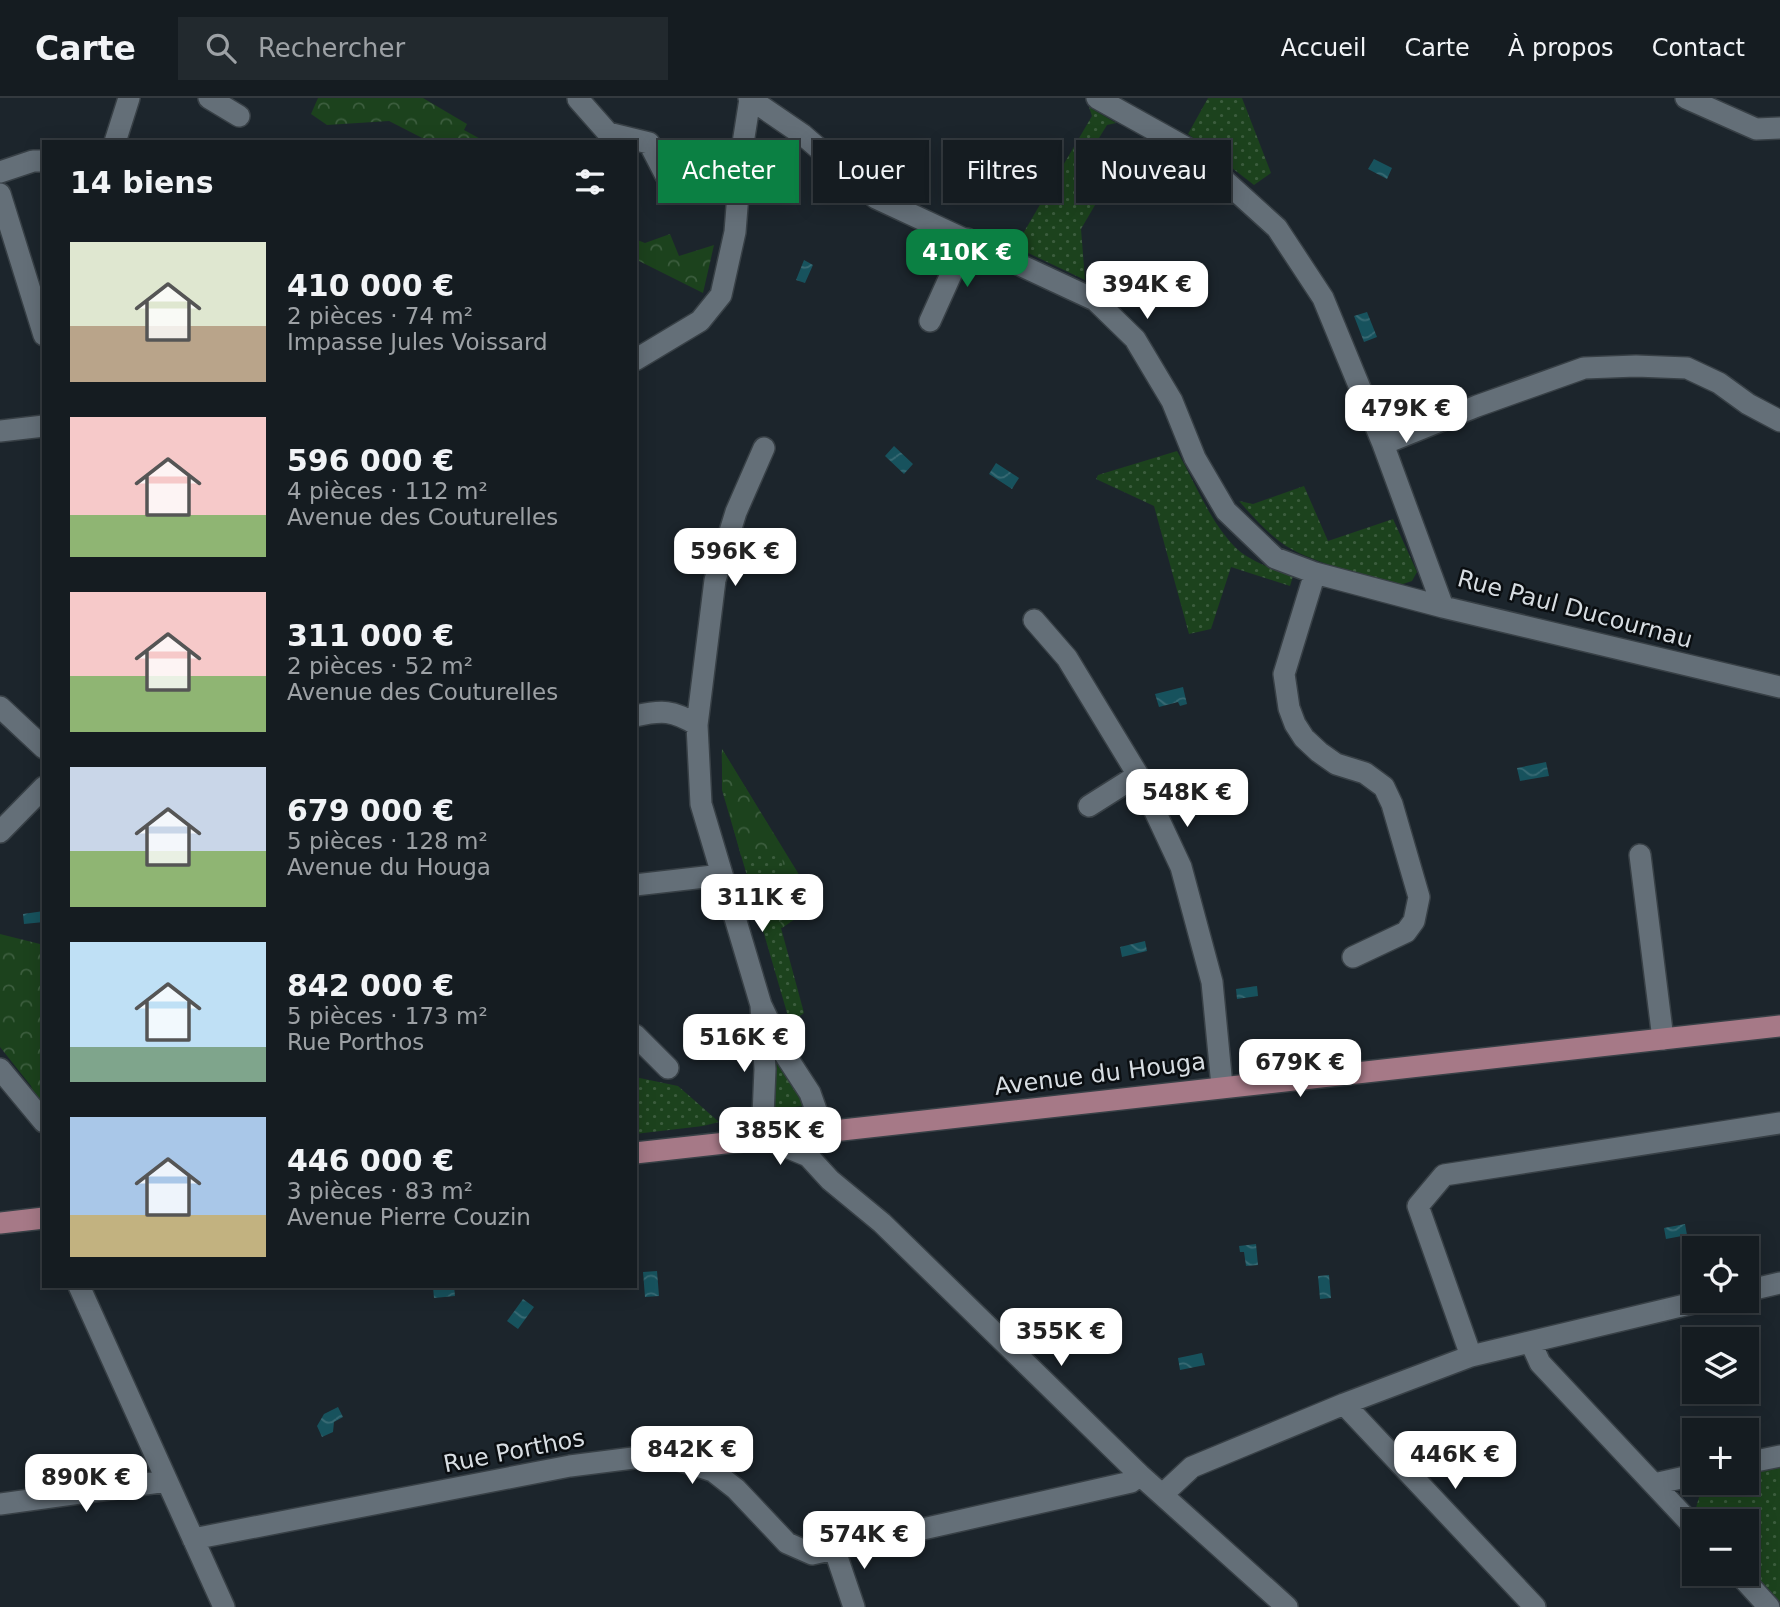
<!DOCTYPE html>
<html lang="fr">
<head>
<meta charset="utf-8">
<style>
  body { margin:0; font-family:"DejaVu Sans",sans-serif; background:#22292e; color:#f1f3f6; height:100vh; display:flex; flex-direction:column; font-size:26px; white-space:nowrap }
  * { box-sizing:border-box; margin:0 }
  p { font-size:23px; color:#9da1a5 }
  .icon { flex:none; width:38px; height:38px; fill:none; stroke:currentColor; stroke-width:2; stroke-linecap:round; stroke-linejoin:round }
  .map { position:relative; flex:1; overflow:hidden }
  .side { position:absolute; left:42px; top:42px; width:595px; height:1148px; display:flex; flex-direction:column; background:#151c21; border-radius:0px; box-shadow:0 4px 18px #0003,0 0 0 2px #343a3f }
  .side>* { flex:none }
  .guide { position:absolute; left:658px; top:42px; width:665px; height:63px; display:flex; gap:14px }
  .buttons { position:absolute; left:1682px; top:1138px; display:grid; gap:14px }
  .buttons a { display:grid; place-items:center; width:77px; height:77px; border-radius:0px; background:#151c21; box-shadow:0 4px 18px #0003,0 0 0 2px #343a3f; font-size:35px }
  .price { position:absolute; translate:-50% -60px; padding:0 16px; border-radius:14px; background:#fff; color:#222; font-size:23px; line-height:46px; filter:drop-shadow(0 2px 4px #0008) }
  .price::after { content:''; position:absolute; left:50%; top:42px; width:21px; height:16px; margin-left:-10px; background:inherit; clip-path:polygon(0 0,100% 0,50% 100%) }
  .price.current { background:#0b8043; color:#fff }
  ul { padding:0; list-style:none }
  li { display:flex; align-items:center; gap:21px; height:175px; padding:0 28px }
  li span { display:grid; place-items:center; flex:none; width:196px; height:140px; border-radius:0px; color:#555 }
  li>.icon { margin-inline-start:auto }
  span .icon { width:84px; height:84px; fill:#fffc; stroke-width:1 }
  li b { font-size:30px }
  h2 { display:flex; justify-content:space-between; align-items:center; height:84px; padding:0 28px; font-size:30px }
  .chip { padding:0 24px; border-radius:0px; background:#151c21; box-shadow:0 4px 18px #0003,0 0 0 2px #343a3f; font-size:24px; line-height:63px }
  .chip.current { background:#0b8043; color:#fff }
  header { display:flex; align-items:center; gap:42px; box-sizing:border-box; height:98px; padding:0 35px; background:#151c21; border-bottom:2px solid #343a3f }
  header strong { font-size:33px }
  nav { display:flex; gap:38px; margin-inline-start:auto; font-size:24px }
  .search { width:490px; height:63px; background:#22292e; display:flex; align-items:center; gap:18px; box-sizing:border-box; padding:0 24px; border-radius:0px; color:#9da1a5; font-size:26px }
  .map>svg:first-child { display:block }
</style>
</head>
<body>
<header>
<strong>Carte</strong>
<div class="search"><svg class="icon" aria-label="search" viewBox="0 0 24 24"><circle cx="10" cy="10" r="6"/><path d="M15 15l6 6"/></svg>Rechercher</div>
<nav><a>Accueil</a><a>Carte</a><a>À propos</a><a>Contact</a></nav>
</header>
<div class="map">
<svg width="1780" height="1509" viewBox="0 0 1780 1509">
  <defs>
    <pattern id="grass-dots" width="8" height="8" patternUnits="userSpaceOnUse" patternTransform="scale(1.75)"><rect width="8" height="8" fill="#1c421d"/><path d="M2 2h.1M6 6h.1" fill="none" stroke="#3c5d3e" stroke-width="1.8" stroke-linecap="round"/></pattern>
    <pattern id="forest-crowns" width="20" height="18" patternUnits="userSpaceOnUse" patternTransform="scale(1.75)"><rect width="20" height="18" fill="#1c421d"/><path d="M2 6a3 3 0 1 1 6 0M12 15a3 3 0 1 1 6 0" fill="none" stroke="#3c5d3e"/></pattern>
    <pattern id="water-waves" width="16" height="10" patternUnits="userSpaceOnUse" patternTransform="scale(1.75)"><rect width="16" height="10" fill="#17525d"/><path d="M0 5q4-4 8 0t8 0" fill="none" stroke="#386a74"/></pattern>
  </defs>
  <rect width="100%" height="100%" fill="#1c252c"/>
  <!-- grass -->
  <path fill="url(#grass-dots)" d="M1208 0H1242L1271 75 1254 87 1188 36Z
    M1089 9 1116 25 1107 27 1077 76 1098 102 1081 131 1085 182 1005 144 1021 139 1092 18Z
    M1177 353C1195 384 1209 422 1234 448 1248 463 1274 471 1293 478L1290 488 1231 469 1211 531 1189 536 1154 408 1096 381 1098 377Z
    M1304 388 1328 443 1393 421 1417 474 1412 483 1400 487C1363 475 1319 468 1286 448 1268 436 1253 419 1239 403L1253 406Z
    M722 651 816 806 781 830 804 915 790 925 722 692Z
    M777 964 782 967 804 1008 772 1011 773 968Z
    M635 979 678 988 719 1024 703 1028 635 1036Z
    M1780 1369V1504L1747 1468 1746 1423H1704L1695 1413 1703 1386 1746 1384 1747 1376Z"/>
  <!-- forest -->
  <path fill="url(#forest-crowns)" d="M318 0H423L467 26 464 32 486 44H430L389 23 327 27 311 16Z
    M670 136 679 158 714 147 703 195 635 161V141L645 145Z
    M722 651 817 806 782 830 780 823 787 821 782 756 741 758C732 722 720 688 722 651Z
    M0 836 44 847V1034L31 988 0 949Z"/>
  <!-- water -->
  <path fill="url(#water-waves)" d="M698 53 701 63 678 71 675 60Z
    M1010 61 1027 71 1022 80 1005 70Z
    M1374 61 1392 70 1387 81 1368 71Z
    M804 162 813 167 805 185 796 182Z
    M1367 214 1377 239 1364 244 1354 218Z
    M894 348 913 366 904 376 885 358Z
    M996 365 1019 380 1012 391 989 376Z
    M1183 589 1187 606 1180 608 1178 604 1159 609 1155 596Z
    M1546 664 1549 678 1520 683 1517 670Z
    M44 813V824L24 826 23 816Z
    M1145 843 1147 853 1122 859 1120 849Z
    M1257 888 1258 898 1237 901 1236 891Z
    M1685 1126 1687 1137 1666 1141 1664 1130Z
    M1256 1146 1258 1167 1246 1168 1244 1154H1240L1239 1148Z
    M657 1173 659 1198 645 1199 643 1174Z
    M1329 1177 1331 1200 1320 1201 1318 1178Z
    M454 1188 455 1198 434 1200 433 1189Z
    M523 1201 534 1209 518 1231 507 1223Z
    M1202 1255 1205 1267 1180 1272 1178 1260Z
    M1758 1286 1760 1298 1736 1302 1735 1293H1746L1747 1288Z
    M338 1309 343 1319 334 1324 333 1334 322 1339 317 1328 324 1316Z
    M1485 1344 1501 1360 1492 1369 1475 1353Z"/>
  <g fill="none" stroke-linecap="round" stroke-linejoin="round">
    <defs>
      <path id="minor" d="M209 0 239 18
        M749 0 803 37 876 100 1095 202 1135 241 1172 303 1195 360 1226 413 1275 460 1315 475 1443 509
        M1097 0 1192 53 1277 130 1323 200 1383 346 1443 509 1780 589
        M1686 0 1756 31 1780 30
        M578 1 608 35 649 45 665 76
        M115 44 129 0
        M0 74 33 63H44
        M0 96 44 237
        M930 223 967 141
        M635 262 700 223 721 197 735 134 741 58 750 1
        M0 333 44 328
        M1383 346 1477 308 1584 270 1636 268 1687 270 1719 285 1748 306 1780 323
        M764 350 736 414 715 482 697 627 701 706 761 907 784 955 810 995 816 1012 817 1035 810 1052
        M1315 475 1284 576 1289 610 1295 626 1304 640 1319 654 1336 666 1365 675 1384 689 1392 706 1419 799 1414 823 1406 834 1353 859
        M1034 522 1067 560 1138 677 1181 769 1212 884 1222 988
        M0 609 44 650
        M635 618C662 612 673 612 697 627
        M1089 708 1138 677
        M0 734 44 689
        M1640 757 1663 941
        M635 787 722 777
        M761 907 765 971 763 1018 767 1041 808 1058 830 1082 882 1125 1140 1377 1287 1509
        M635 937 668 970
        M0 971 44 1024
        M79 1188 224 1509
        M1746 1193 1780 1185
        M1531 1245 1540 1265 1694 1429
        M1471 1258 1418 1108 1444 1077 1780 1025
        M1344 1306 1535 1509
        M1746 1365 1780 1358
        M1654 1386 1694 1377
        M1163 1396 1192 1369 1344 1306 1471 1258 1706 1202
        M0 1406 167 1383
        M193 1441 570 1368 649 1358 682 1363 713 1373 736 1391 787 1445 812 1456 1131 1384 1140 1377
        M834 1450 854 1509
        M1738 1475 1769 1509"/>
      <path id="major" d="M635 1055 1780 928
        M0 1125 44 1120"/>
    </defs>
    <!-- minor casing -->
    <use href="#minor" stroke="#384046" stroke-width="24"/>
    <!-- major casing -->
    <use href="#major" stroke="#384046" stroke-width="24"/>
    <!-- minor -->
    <use href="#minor" stroke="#646f78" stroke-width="21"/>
    <!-- major -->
    <use href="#major" stroke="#a67987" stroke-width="21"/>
  </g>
  <g text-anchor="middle" stroke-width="5" stroke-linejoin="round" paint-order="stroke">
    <!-- street labels -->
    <g font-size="24" fill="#d7dde2" stroke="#0a0e11">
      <text transform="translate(1575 511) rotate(15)" y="8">Rue Paul Ducournau</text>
      <text transform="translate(1100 976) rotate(-7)" y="8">Avenue du Houga</text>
      <text transform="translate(514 1353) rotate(-11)" y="8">Rue Porthos</text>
    </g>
  </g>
</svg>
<div class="buttons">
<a><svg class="icon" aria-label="locate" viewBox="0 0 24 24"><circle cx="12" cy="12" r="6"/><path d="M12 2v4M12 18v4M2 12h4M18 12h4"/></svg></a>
<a><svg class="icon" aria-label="layers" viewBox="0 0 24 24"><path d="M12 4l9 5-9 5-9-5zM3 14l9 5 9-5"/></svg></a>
<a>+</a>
<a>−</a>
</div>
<b class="price current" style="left:967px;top:191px">410K €</b>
<b class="price" style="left:1147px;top:223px">394K €</b>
<b class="price" style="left:1406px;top:347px">479K €</b>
<b class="price" style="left:735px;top:490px">596K €</b>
<b class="price" style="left:1187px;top:731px">548K €</b>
<b class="price" style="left:762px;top:836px">311K €</b>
<b class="price" style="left:744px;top:976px">516K €</b>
<b class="price" style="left:1300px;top:1001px">679K €</b>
<b class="price" style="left:780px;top:1069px">385K €</b>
<b class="price" style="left:1061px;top:1270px">355K €</b>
<b class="price" style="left:692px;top:1388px">842K €</b>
<b class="price" style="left:1455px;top:1393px">446K €</b>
<b class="price" style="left:86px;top:1416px">890K €</b>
<b class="price" style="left:864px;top:1473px">574K €</b>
<div class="guide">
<a class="chip current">Acheter</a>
<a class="chip">Louer</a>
<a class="chip">Filtres</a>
<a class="chip">Nouveau</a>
</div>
<section class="side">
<h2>14 biens<svg class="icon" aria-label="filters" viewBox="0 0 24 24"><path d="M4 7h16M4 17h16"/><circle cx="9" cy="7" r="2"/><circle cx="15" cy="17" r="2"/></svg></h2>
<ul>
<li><span style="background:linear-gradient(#dfe7d0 60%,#b9a48a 0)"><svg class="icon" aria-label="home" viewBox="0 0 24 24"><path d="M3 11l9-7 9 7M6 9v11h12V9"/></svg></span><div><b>410 000 €</b><p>2 pièces · 74 m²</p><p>Impasse Jules Voissard</p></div></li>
<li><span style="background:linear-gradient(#f6c9c9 70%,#8fb573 0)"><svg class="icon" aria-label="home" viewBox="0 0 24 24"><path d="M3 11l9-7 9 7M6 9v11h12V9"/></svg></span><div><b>596 000 €</b><p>4 pièces · 112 m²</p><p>Avenue des Couturelles</p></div></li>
<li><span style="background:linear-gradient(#f6c9c9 60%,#8fb573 0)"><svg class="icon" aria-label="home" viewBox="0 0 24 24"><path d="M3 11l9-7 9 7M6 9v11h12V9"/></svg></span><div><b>311 000 €</b><p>2 pièces · 52 m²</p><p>Avenue des Couturelles</p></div></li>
<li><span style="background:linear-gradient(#c9d6e8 60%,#8fb573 0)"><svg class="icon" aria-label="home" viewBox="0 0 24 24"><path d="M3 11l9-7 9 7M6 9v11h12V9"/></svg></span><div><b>679 000 €</b><p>5 pièces · 128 m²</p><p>Avenue du Houga</p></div></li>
<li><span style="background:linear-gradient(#bfe0f5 75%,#7fa58c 0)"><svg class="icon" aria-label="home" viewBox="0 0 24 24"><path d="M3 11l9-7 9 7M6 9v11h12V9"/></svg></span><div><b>842 000 €</b><p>5 pièces · 173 m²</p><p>Rue Porthos</p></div></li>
<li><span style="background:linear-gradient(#a9c7e8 70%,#c2b280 0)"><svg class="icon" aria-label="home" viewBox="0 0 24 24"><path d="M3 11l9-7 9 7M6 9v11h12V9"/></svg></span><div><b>446 000 €</b><p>3 pièces · 83 m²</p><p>Avenue Pierre Couzin</p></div></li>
</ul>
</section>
</div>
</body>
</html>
